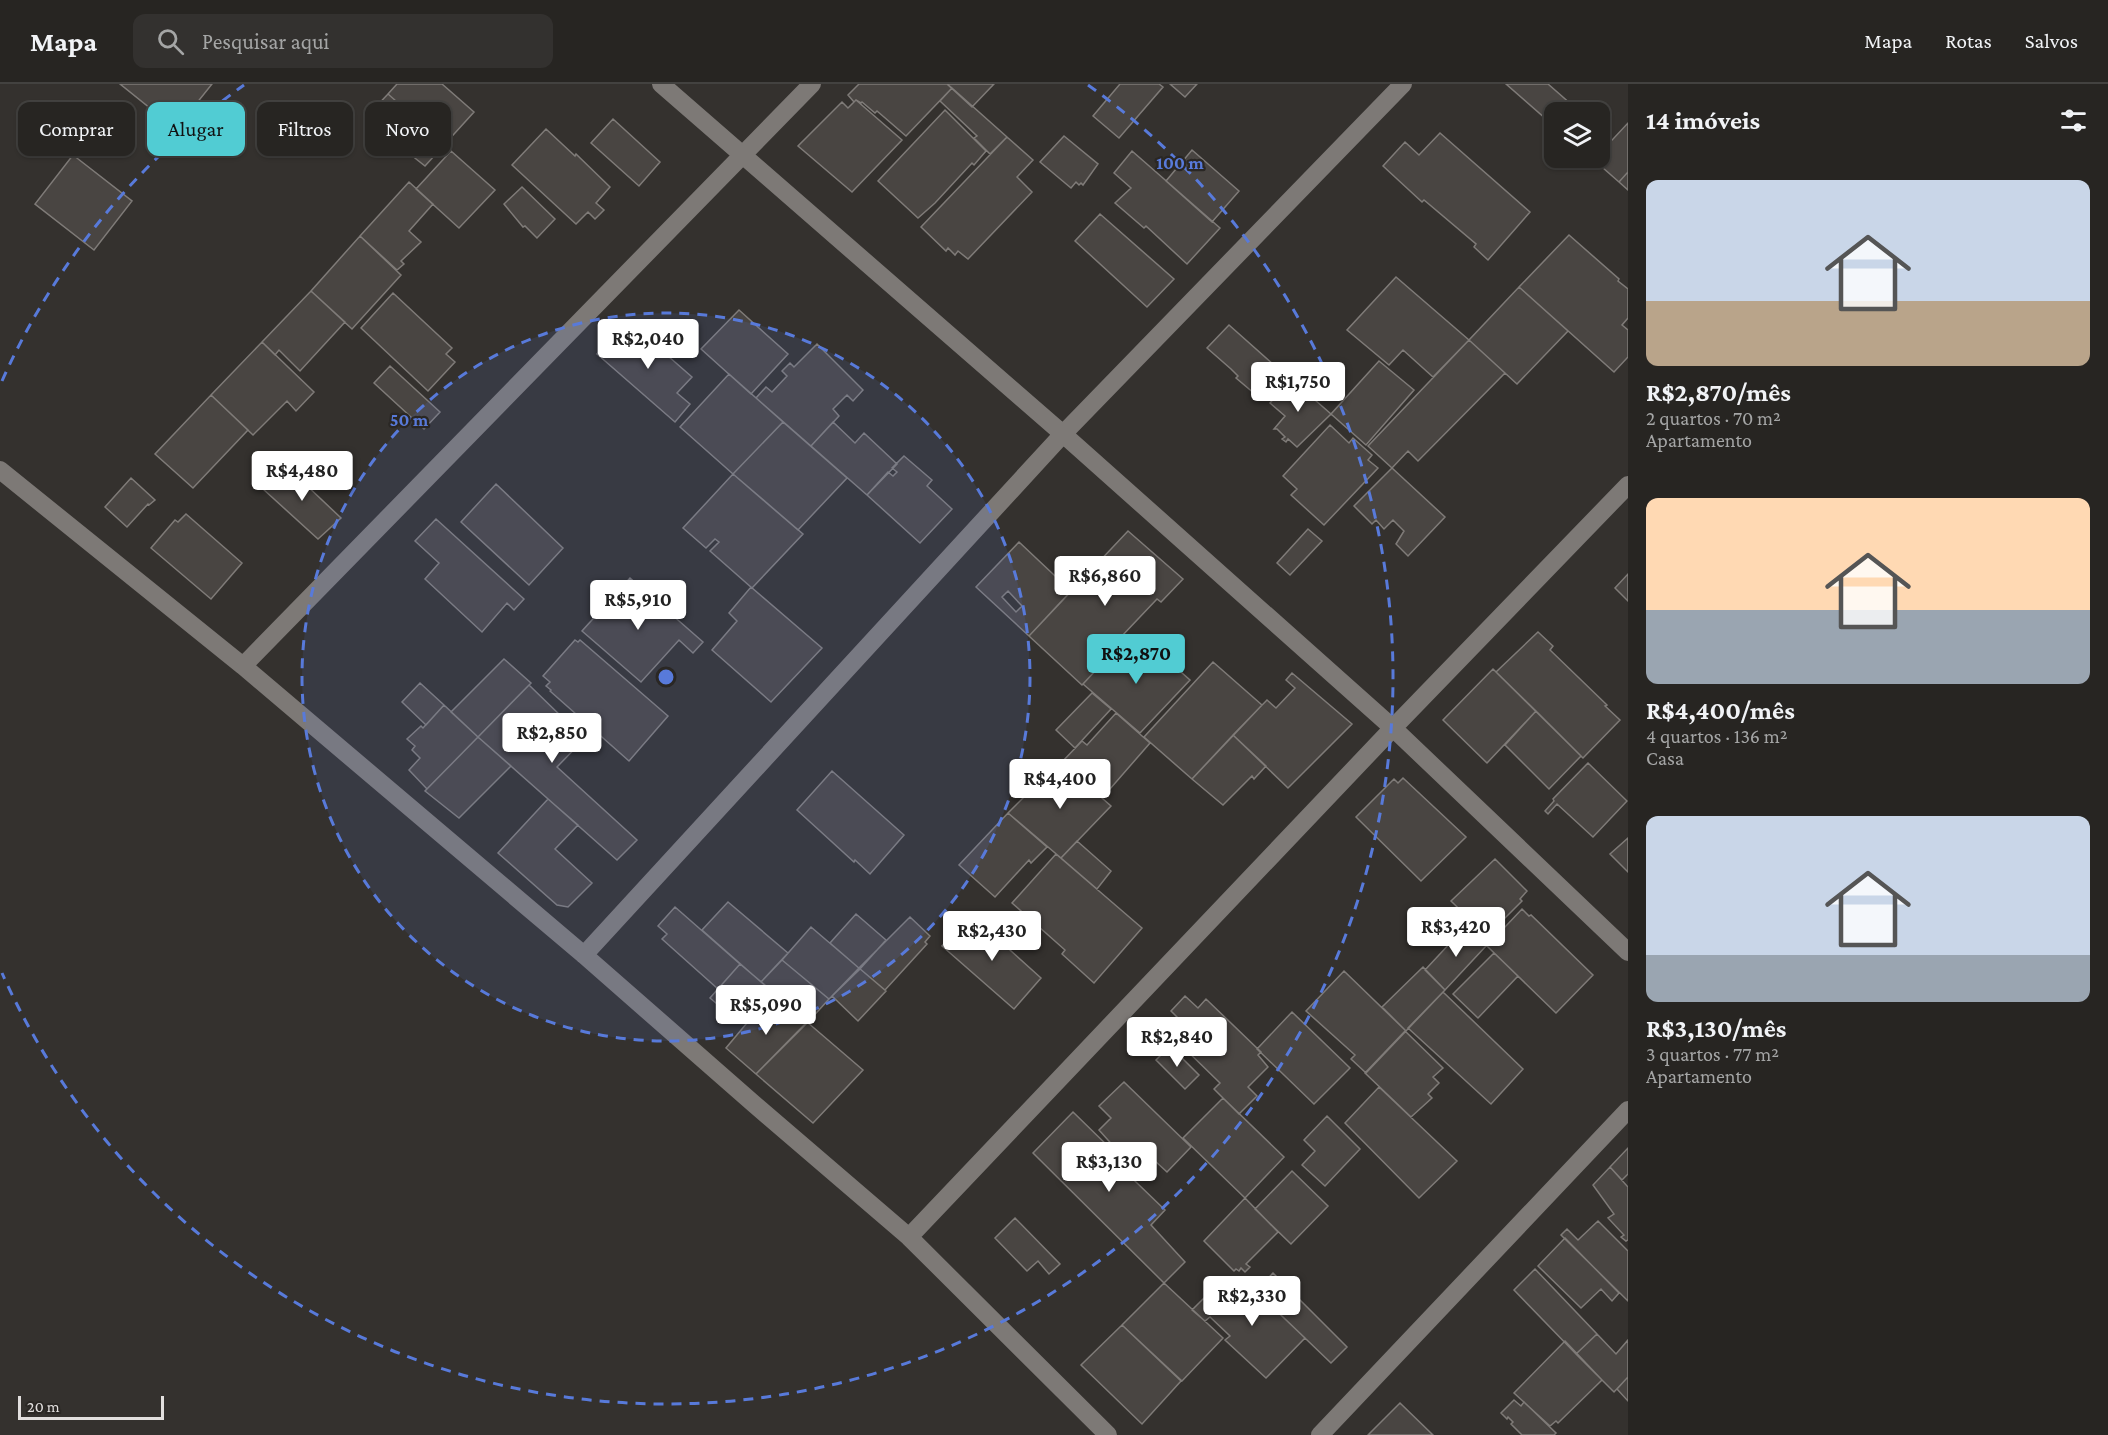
<!DOCTYPE html>
<html lang="pt">
<head>
<meta charset="utf-8">
<style>
  body { margin:0; font-family:"Crimson Pro",serif; background:#33312f; color:#f1f3f6; height:100vh; display:flex; flex-direction:column; font-size:22px; white-space:nowrap }
  * { box-sizing:border-box; margin:0 }
  p { font-size:20px; color:#a4a5a5 }
  .icon { flex:none; width:33px; height:33px; fill:none; stroke:currentColor; stroke-width:2; stroke-linecap:round; stroke-linejoin:round }
  .map { position:relative; flex:1; overflow:hidden }
  .drawer { display:flex; flex-direction:column; background:#272522; width:480px }
  .drawer>* { flex:none }
  .guide { position:absolute; left:18px; top:18px; width:570px; height:54px; display:flex; gap:12px }
  .tools { position:absolute; left:1544px; top:18px; display:grid; gap:12px }
  .tools a { display:grid; place-items:center; width:66px; height:66px; border-radius:12px; background:#272522; box-shadow:0 2px 4px #0004,0 0 0 2px #434240; font-size:30px }
  .scale { position:absolute; left:18px; bottom:15px; width:146px; box-sizing:border-box; padding-left:6px; border:3px solid #e2dfde; border-top:0; font-size:16px; line-height:21px; white-space:nowrap; color:#e2dfde; -webkit-text-stroke:4px #2a2724; paint-order:stroke }
  .price { position:absolute; translate:-50% -51px; padding:0 14px; border-radius:6px; background:#fff; color:#222; font-size:20px; line-height:39px; filter:drop-shadow(0 2px 3px #0008) }
  .price::after { content:''; position:absolute; left:50%; top:36px; width:18px; height:14px; margin-left:-9px; background:inherit; clip-path:polygon(0 0,100% 0,50% 100%) }
  .price.selected { background:#51ccd3; color:#111 }
  ul { padding:0; list-style:none }
  li { display:grid; align-content:center; gap:12px; height:318px; padding:0 18px }
  li span { display:grid; place-items:center; height:186px; border-radius:12px; color:#555 }
  li>.icon { margin-inline-start:auto }
  span .icon { width:108px; height:108px; fill:#fffc; stroke-width:1 }
  li b { font-size:26px }
  h2 { display:flex; justify-content:space-between; align-items:center; height:72px; padding:0 18px; font-size:26px }
  .chip { padding:0 21px; border-radius:12px; background:#272522; box-shadow:0 2px 4px #0004,0 0 0 2px #434240; font-size:21px; line-height:54px }
  .chip.selected { background:#51ccd3; color:#111 }
  header { display:flex; align-items:center; gap:36px; box-sizing:border-box; height:84px; padding:0 30px; background:#272522; border-bottom:2px solid #434240 }
  header strong { font-size:28px }
  nav { display:flex; gap:33px; margin-inline-start:auto; font-size:21px }
  .search { width:420px; height:54px; background:#33312f; display:flex; align-items:center; gap:15px; box-sizing:border-box; padding:0 21px; border-radius:12px; color:#a4a5a5; font-size:22px }
  main { display:flex; flex:1; min-height:0 }
  .map>svg:first-child { display:block }
</style>
</head>
<body>
<header>
<strong>Mapa</strong>
<div class="search"><svg class="icon" aria-label="search" viewBox="0 0 24 24"><circle cx="10" cy="10" r="6"/><path d="M15 15l6 6"/></svg>Pesquisar aqui</div>
<nav><a>Mapa</a><a>Rotas</a><a>Salvos</a></nav>
</header>
<main>
<div class="map">
<svg width="1628" height="1351" viewBox="0 0 1628 1351">
  <rect width="100%" height="100%" fill="#34312e"/>
  <!-- building -->
  <path fill="#494542" stroke="#7f7b78" stroke-width="1.5" fill-rule="evenodd" d="M120 0H212L176 45Z
    M397 0H442L474 28 445 60 388 10Z
    M859 0H947L952 4 906 52 877 27 875 29 862 18 861 19 856 16 854 18 848 11Z
    M947 0H994L972 23Z
    M1120 0H1159L1163 3 1119 54 1093 32Z
    M1170 0H1197L1185 13Z
    M1506 0H1548L1580 28H1554V42Z
    M952 4 1007 53 990 70 974 54 977 52 940 17Z
    M388 10 445 60 425 82 406 67 369 30Z
    M856 16 902 56 852 108 798 62 842 18 848 24Z
    M945 26 986 67 974 81 972 79 935 119 918 134 878 97Z
    M613 35 660 78 639 102 591 59Z
    M1628 39V88L1619 98 1594 76 1599 74V70Z
    M546 45 575 72 576 70 610 103 596 119 604 126 595 135 588 128 576 140 512 81Z
    M1440 49 1530 128 1488 176 1474 163 1476 160 1424 116 1422 118 1383 82 1405 58 1419 71Z
    M1064 52 1098 80 1083 101 1081 99 1079 101 1076 98 1071 104 1040 78Z
    M1007 53 1033 76 1017 93 1032 108 968 175 958 167 955 171 948 164 946 167 921 143Z
    M1192 66 1239 107 1212 138 1166 97Z
    M451 67 495 106 459 144 416 105Z
    M1132 67 1220 144 1187 180 1146 142 1144 144 1115 119 1131 104 1114 89Z
    M73 71 132 117 94 166 35 120Z
    M1628 88V106L1619 98Z
    M409 98 433 120 409 147 421 158 401 177 404 180 397 186 360 152Z
    M522 103 555 135 537 154 525 142 523 143 504 120Z
    M1100 130 1174 195 1147 223 1075 157Z
    M1569 151 1619 195 1618 197 1628 205V234L1622 241 1628 246V273L1614 288 1519 203Z
    M360 152 401 191 352 245 311 207Z
    M1396 193 1469 256 1433 293 1403 266 1389 281 1347 246Z
    M1519 203 1568 247 1517 300 1469 256Z
    M311 207 345 238 300 287 279 266 275 271 262 258Z
    M393 209 452 264 446 270 455 278 428 307 361 244Z
    M739 226 788 270 751 310 701 265Z
    M628 237 692 293 677 309 690 320 675 338 597 270Z
    M1229 241 1283 289 1257 315 1255 313 1259 310H1255L1236 294 1238 292 1231 285 1207 264Z
    M1469 256 1505 289 1418 377 1408 367 1392 384 1368 362Z
    M262 258 314 308 296 327 287 317 253 351 211 311Z
    M817 260 863 306 853 317 847 311 833 325 839 332 811 362 756 314 766 303 772 308 787 292 782 287 790 279 794 283Z
    M1379 277 1414 306 1366 361 1331 330Z
    M390 282 440 328 424 345 374 299Z
    M729 290 783 338 733 390 680 343Z
    M1291 295 1331 330 1297 363 1288 355 1286 358 1282 355 1285 353 1277 345H1274L1285 332 1270 319Z
    M211 311 248 346 193 404 155 370Z
    M783 338 847 394 798 446 733 390Z
    M833 338 855 359 864 349 897 380 867 411 811 362Z
    M1330 341 1349 359 1353 354 1372 371 1368 376 1378 384 1324 441 1291 411 1297 405 1283 392Z
    M904 372 932 396 927 402 952 425 920 459 867 411 888 388 893 392 897 388 892 384Z
    M285 381 341 434 318 455 263 405Z
    M1392 384 1445 433 1408 472 1396 460 1404 447 1393 436 1384 445 1376 436 1372 440 1354 422Z
    M733 390 803 450 752 504 710 467 719 458 715 455 706 464 683 444Z
    M131 394 155 416 149 421 148 420 127 443 105 423Z
    M496 400 563 464 529 501 461 438Z
    M186 430 242 479 211 515 151 464 175 436 178 438Z
    M436 435 524 515 514 526 507 519 482 548 425 495 439 479 415 457Z
    M1308 445 1322 457 1290 491 1277 479Z
    M1128 447 1183 495 1161 518 1157 515 1120 554 1123 557 1082 601 1029 552Z
    M1019 458 1071 507 1029 552 976 503ZM1008 507 1022 522 1016 528 1002 513Z
    M1628 490V517L1615 504Z
    M630 494 703 558 693 569 679 556 641 598 582 547Z
    M751 503 822 564 771 618 712 566 737 537 729 529Z
    M1538 548 1553 562 1550 566 1607 621 1605 622 1620 636 1583 674 1496 588Z
    M1125 555 1156 582 1164 573 1190 596 1140 649 1083 600Z
    M575 556 578 558 580 556 668 632 629 677 550 607 551 606 546 602 550 598 543 592Z
    M504 575 531 599 478 653 451 628Z
    M1213 578 1262 621 1192 695 1144 653Z
    M1493 585 1536 627 1487 679 1443 636Z
    M1292 589 1352 640 1288 704 1233 651 1267 616 1276 624 1295 604 1286 596Z
    M420 599 444 621 426 641 402 618Z
    M529 601 564 635 568 632 588 651 557 683 637 756 617 776 478 653Z
    M1092 609 1111 625 1075 664 1056 646Z
    M444 621 478 653 427 705 409 686 420 674 412 666 415 662 407 655 421 642 423 644Z
    M1536 627 1581 672 1549 705 1505 661Z
    M1116 629 1150 659 1103 713 1062 678 1082 657 1087 661Z
    M1233 651 1266 682 1254 695 1252 692 1223 721 1192 695Z
    M478 653 511 682 459 734 425 707Z
    M1060 677 1111 722 1061 774 1008 729Z
    M1588 679 1627 717 1593 753 1557 720 1548 730 1545 727 1554 717 1553 715Z
    M832 687 904 751 870 790 855 776 854 778 797 726Z
    M1403 694 1466 753 1421 797 1356 733 1394 695 1398 699Z
    M548 715 578 741 555 765 592 799 568 823 557 821 498 769Z
    M1008 729 1047 763 1031 779 1029 776 995 813 959 781Z
    M1628 754V788L1610 770Z
    M1077 757 1111 787 1097 805 1061 774Z
    M1056 770 1142 844 1094 899 1062 870 1065 866 1012 819Z
    M1495 775 1527 807 1520 815 1522 817 1487 852 1451 817Z
    M728 818 788 869 761 898 702 846Z
    M675 823 740 880 718 905 662 855 667 850 658 842Z
    M1522 825 1529 832 1531 831 1593 891 1556 929 1487 862Z
    M856 830 886 856 860 885 830 859Z
    M970 830 1041 894 1014 925 942 862Z
    M910 833 930 852 925 858 927 860 885 906 859 884Z
    M1466 842 1486 862 1445 906 1425 886Z
    M811 843 860 885 829 915 782 876Z
    M1494 869 1518 892 1478 934 1453 910Z
    M782 876 829 915 808 938 761 898Z
    M740 880 765 901 736 936 710 914Z
    M1423 883 1445 906 1406 947 1382 923Z
    M859 884 886 907 858 937 832 912Z
    M1344 887 1406 947 1366 989 1351 975 1355 971 1306 927Z
    M1443 908 1523 985 1491 1020 1408 944Z
    M1185 912 1198 924 1206 915 1261 968 1258 971 1268 983 1248 1003 1257 1012 1239 1030 1214 1005 1220 999 1179 959 1173 965 1163 956 1183 939 1171 927Z
    M783 916 808 938 756 990 726 964 757 927 759 929 766 921 774 928Z
    M1292 928 1350 984 1314 1020 1257 965Z
    M807 938 863 986 813 1039 756 990Z
    M1405 947 1443 984 1433 993 1439 999 1428 1010 1432 1014 1411 1033 1365 989Z
    M1170 962 1199 991 1185 1005 1156 976Z
    M1124 998 1191 1063 1167 1088 1154 1076 1138 1091 1114 1068 1117 1066 1099 1046 1111 1034 1099 1022Z
    M1379 1003 1457 1077 1419 1114 1345 1039Z
    M1223 1014 1284 1073 1245 1114 1183 1054Z
    M1073 1028 1113 1067 1109 1072 1165 1126 1151 1141 1185 1178 1164 1199 1033 1069Z
    M1327 1032 1360 1065 1325 1102 1302 1081 1315 1067 1304 1056Z
    M1628 1064V1090L1622 1096 1610 1083Z
    M1610 1083 1628 1103V1156L1626 1157 1621 1153 1624 1151 1608 1134 1614 1130 1593 1101Z
    M1292 1087 1328 1122 1291 1160 1255 1125Z
    M1245 1114 1278 1148 1246 1180 1250 1183 1245 1188 1241 1184 1239 1187 1236 1185 1234 1187 1204 1157Z
    M1015 1134 1060 1180 1049 1190 1038 1177 1027 1187 995 1154Z
    M1598 1137 1628 1167V1217L1561 1151 1567 1145 1578 1156Z
    M1565 1154 1619 1209 1612 1217 1601 1205 1581 1224 1538 1182Z
    M1535 1185 1597 1250 1576 1270 1514 1206Z
    M1273 1189 1347 1263 1331 1279 1256 1207Z
    M1244 1196 1305 1254 1266 1294 1225 1256 1230 1252 1210 1233 1205 1237 1192 1226 1204 1214 1209 1219 1225 1203 1230 1209Z
    M1164 1199 1223 1254 1182 1297 1122 1241Z
    M1122 1241 1181 1297 1142 1340 1081 1281Z
    M1597 1250 1616 1270 1628 1256V1293L1614 1308 1576 1270Z
    M1565 1257 1602 1296 1558 1339 1556 1337 1550 1342 1514 1309Z
    M1628 1293V1317L1617 1305Z
    M1514 1316 1521 1322 1524 1318 1556 1349 1554 1351H1522L1511 1340 1513 1338 1508 1333 1507 1335 1501 1329Z
    M1400 1319 1401 1320 1433 1351H1368Z"/>
  <g fill="none" stroke-linecap="round" stroke-linejoin="round">
    <!-- minor -->
    <path stroke="#7d7976" stroke-width="18" d="M661 0 1063 350 1393 644 1628 868
      M0 386 243 582 584 871 754 1020 909 1153 1108 1351
      M243 582 812 0
      M584 871 1063 350 1403 0
      M909 1153 1393 644 1628 401
      M1320 1351 1628 1026"/>
  </g>
  <!-- distance rings -->
  <circle cx="666" cy="593" r="364" fill="#587ada" fill-opacity=".12"/>
  <g fill="none" stroke="#587ada" stroke-width="3" stroke-dasharray="10 8">
    <circle cx="666" cy="593" r="364"/>
    <path d="M2 297A727 727 0 0 1 244 1M1088 1A727 727 0 1 1 2 889"/>
  </g>
  <circle cx="666" cy="593" r="9" fill="#587ada" stroke="#2a2724" stroke-width="3"/>
  <g font-size="18" text-anchor="middle" font-weight="bold" fill="#587ada" stroke="#2a2724" stroke-width="4.5" stroke-linejoin="round" paint-order="stroke">
    <text x="1180" y="85">100 m</text>
    <text x="409" y="342">50 m</text>
  </g>
</svg>
<div class="tools">
<a><svg class="icon" aria-label="layers" viewBox="0 0 24 24"><path d="M12 4l9 5-9 5-9-5zM3 14l9 5 9-5"/></svg></a>
</div>
<div class="scale">20 m</div>
<b class="price" style="left:648px;top:286px">R$2,040</b>
<b class="price" style="left:1298px;top:329px">R$1,750</b>
<b class="price" style="left:302px;top:418px">R$4,480</b>
<b class="price" style="left:1105px;top:523px">R$6,860</b>
<b class="price" style="left:638px;top:547px">R$5,910</b>
<b class="price selected" style="left:1136px;top:601px">R$2,870</b>
<b class="price" style="left:552px;top:680px">R$2,850</b>
<b class="price" style="left:1060px;top:726px">R$4,400</b>
<b class="price" style="left:1456px;top:874px">R$3,420</b>
<b class="price" style="left:992px;top:878px">R$2,430</b>
<b class="price" style="left:766px;top:952px">R$5,090</b>
<b class="price" style="left:1177px;top:984px">R$2,840</b>
<b class="price" style="left:1109px;top:1109px">R$3,130</b>
<b class="price" style="left:1252px;top:1243px">R$2,330</b>
<div class="guide">
<a class="chip">Comprar</a>
<a class="chip selected">Alugar</a>
<a class="chip">Filtros</a>
<a class="chip">Novo</a>
</div>
</div>
<section class="drawer">
<h2>14 imóveis<svg class="icon" aria-label="filters" viewBox="0 0 24 24"><path d="M4 7h16M4 17h16"/><circle cx="9" cy="7" r="2"/><circle cx="15" cy="17" r="2"/></svg></h2>
<ul>
<li><span style="background:linear-gradient(#c9d6e8 65%,#b9a48a 0)"><svg class="icon" aria-label="home" viewBox="0 0 24 24"><path d="M3 11l9-7 9 7M6 9v11h12V9"/></svg></span><div><b>R$2,870/mês</b><p>2 quartos · 70 m²</p><p>Apartamento</p></div></li>
<li><span style="background:linear-gradient(#ffd9b3 60%,#9aa5b1 0)"><svg class="icon" aria-label="home" viewBox="0 0 24 24"><path d="M3 11l9-7 9 7M6 9v11h12V9"/></svg></span><div><b>R$4,400/mês</b><p>4 quartos · 136 m²</p><p>Casa</p></div></li>
<li><span style="background:linear-gradient(#c9d6e8 75%,#9aa5b1 0)"><svg class="icon" aria-label="home" viewBox="0 0 24 24"><path d="M3 11l9-7 9 7M6 9v11h12V9"/></svg></span><div><b>R$3,130/mês</b><p>3 quartos · 77 m²</p><p>Apartamento</p></div></li>
</ul>
</section>
</main>
</body>
</html>
